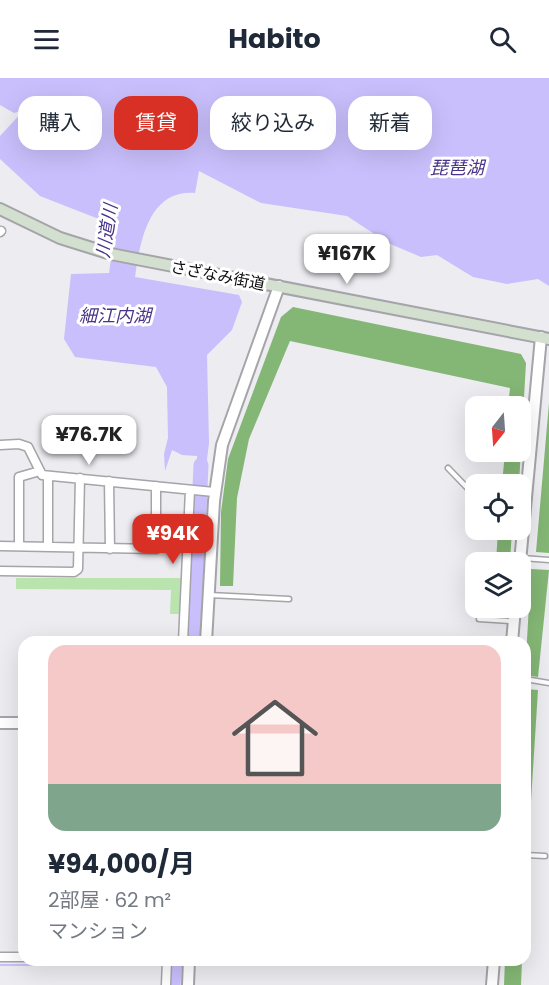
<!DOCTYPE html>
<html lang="ja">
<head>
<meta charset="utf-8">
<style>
  body { margin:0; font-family:Poppins,"Noto Sans JP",sans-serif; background:#f2f2f3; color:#1f2937; height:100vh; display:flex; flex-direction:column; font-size:22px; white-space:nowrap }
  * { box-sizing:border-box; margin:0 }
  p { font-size:20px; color:#747a83 }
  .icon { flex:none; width:33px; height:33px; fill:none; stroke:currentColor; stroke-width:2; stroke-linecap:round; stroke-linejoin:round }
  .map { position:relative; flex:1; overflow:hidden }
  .side { position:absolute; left:18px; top:558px; width:513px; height:330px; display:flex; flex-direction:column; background:#fff; border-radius:18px; box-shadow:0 6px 24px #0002 }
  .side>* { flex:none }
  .banner { position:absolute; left:18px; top:18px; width:513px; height:54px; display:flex; gap:12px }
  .needle { width:39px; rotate:197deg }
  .tools { position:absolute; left:465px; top:318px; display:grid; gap:12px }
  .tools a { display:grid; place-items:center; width:66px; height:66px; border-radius:12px; background:#fff; box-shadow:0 6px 24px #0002; font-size:30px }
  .price { position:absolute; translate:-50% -51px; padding:0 14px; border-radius:12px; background:#fff; color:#222; font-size:20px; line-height:39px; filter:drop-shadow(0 2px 3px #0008) }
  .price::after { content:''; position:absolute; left:50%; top:36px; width:18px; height:14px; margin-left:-9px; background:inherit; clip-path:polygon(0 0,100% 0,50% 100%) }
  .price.active { background:#d93025; color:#fff }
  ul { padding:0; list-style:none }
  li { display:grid; align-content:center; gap:12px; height:318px; padding:0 30px }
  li+li { border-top:2px solid #e0e1e3 }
  li span { display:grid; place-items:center; height:186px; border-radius:18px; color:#555 }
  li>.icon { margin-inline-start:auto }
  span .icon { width:108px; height:108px; fill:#fffc; stroke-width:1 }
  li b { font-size:26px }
  .chip { padding:0 21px; border-radius:18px; background:#fff; box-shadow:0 6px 24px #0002; font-size:21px; line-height:54px }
  .chip.active { background:#d93025; color:#fff }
  header { display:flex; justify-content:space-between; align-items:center; height:78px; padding:0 30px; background:#fff; font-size:27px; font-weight:700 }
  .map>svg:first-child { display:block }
</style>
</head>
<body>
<header><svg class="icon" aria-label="menu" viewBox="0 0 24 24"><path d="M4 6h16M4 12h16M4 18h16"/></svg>Habito<svg class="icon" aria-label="search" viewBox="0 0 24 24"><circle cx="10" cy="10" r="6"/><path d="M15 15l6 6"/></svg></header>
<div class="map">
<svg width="549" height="907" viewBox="0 0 549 907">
  <rect width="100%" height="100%" fill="#ececf1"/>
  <!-- green -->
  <path fill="#bae4ae" d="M16 500H182L180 536H170L171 512 16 511Z"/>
  <!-- forest -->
  <path fill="#84b675" d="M293 229 521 276 526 285 519 406H502L505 374H520V328H508L510 310 290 263 249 361 237 420 233 508H220L221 434 228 381 281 239Z
    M549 325V475L536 474Z
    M498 452H512L510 484H496Z
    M531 491 549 492 538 599 525 597Z
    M525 611 538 612 528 771 525 770Z
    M505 882H522L521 907H504Z"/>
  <!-- water -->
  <path fill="#c9bffc" d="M0 0H549V208L538 201 507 206 473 199 437 177 421 179 388 165 347 138 261 125 199 93 195 115C149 111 140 163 135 199L239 217 242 224 232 252 207 277 209 365 204 406 198 407 197 378 182 377 172 372 165 393 164 376 168 360 167 309 156 289 75 279 64 261 71 196 109 195 114 160 109 145 40 118 0 81V58L24 32 14 35 0 27Z"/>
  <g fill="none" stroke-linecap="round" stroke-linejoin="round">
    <!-- stream -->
    <path stroke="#c9bffc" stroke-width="2" d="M0 887H138L149 882"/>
    <!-- river -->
    <path stroke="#c9bffc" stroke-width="15" d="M193 564 201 387
      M173 907 175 882"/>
    <defs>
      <path id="service" d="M448 390 476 419
        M522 480 549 482
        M209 517 289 521
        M479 541 512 543
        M525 601 549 605
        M525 777 545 778"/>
      <path id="minor" d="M0 154 1 153
        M0 367 19 366 28 369 42 397 214 414
        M48 398V468
        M109 403 110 471
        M0 468 156 471V408
        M19 468V399L40 393
        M0 493 74 494 78 491 80 400
        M183 564 190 412
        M0 879H24
        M166 907 167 882"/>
      <path id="tertiary" d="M520 484 541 259
        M206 564 214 423 222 367 279 208
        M512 564 515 530
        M0 645H24
        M188 907 189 882
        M492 907 494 882"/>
      <path id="secondary" d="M0 131 60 160 111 176 549 261"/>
    </defs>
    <!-- service casing -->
    <use href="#service" stroke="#a5a4a9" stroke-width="7"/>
    <!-- minor casing -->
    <use href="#minor" stroke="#a5a4a9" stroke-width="11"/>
    <!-- tertiary casing -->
    <use href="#tertiary" stroke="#a5a4a9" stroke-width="14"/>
    <!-- secondary casing -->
    <use href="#secondary" stroke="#a5a4a9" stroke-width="14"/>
    <!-- service -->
    <use href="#service" stroke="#fff" stroke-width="4"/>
    <!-- minor -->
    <use href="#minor" stroke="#fff" stroke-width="8"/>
    <!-- tertiary -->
    <use href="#tertiary" stroke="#fff" stroke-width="10"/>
    <!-- secondary -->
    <use href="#secondary" stroke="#d3e0cf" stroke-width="10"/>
  </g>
  <g text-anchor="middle" stroke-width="6" stroke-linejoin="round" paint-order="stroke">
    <!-- street labels -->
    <g font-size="16" fill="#0e0d0f" stroke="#fff">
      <text transform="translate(218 197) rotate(11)" y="6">さざなみ街道</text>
    </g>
    <!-- water labels -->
    <g font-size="18" font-style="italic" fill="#4a3388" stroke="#fff">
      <text x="457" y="96">琵琶湖</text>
      <text transform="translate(107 153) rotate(-81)" y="6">川道川</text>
      <text x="115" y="244">細江内湖</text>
    </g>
  </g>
</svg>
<div class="tools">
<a><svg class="needle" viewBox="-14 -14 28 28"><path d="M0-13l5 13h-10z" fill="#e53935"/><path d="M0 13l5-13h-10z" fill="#747a83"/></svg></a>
<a><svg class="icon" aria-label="locate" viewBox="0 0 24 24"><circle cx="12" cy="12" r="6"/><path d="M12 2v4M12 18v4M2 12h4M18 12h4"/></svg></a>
<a><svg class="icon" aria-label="layers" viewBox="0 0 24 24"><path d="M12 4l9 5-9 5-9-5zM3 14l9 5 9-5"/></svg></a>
</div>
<b class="price" style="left:347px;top:207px">¥167K</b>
<b class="price" style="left:89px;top:388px">¥76.7K</b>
<b class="price active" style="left:173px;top:487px">¥94K</b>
<div class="banner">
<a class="chip">購入</a>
<a class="chip active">賃貸</a>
<a class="chip">絞り込み</a>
<a class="chip">新着</a>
</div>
<section class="side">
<ul>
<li><span style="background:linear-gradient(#f6c9c9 75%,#7fa58c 0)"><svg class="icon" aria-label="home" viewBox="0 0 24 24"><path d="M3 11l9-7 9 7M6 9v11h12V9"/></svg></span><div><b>¥94,000/月</b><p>2部屋 · 62 m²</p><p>マンション</p></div></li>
</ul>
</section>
</div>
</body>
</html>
